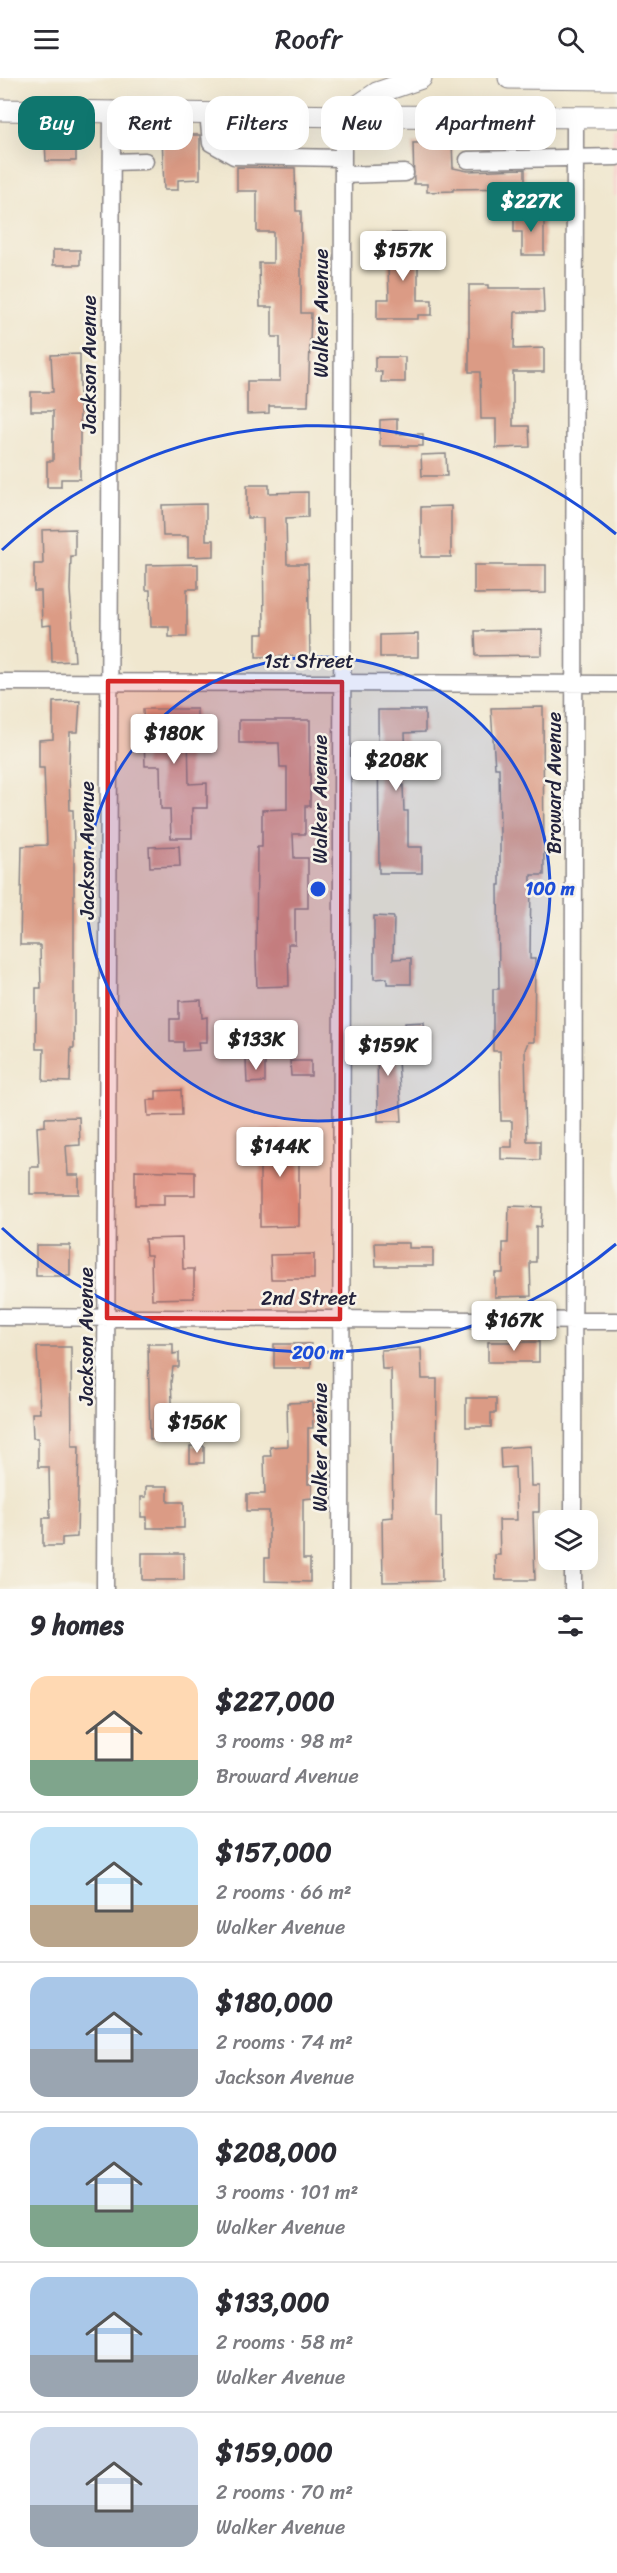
<!DOCTYPE html>
<html lang="en">
<head>
<meta charset="utf-8">
<style>
  body { margin:0; font-family:Sriracha,sans-serif; background:#f2f2f3; color:#2b2b33; height:100vh; display:flex; flex-direction:column; font-size:22px; white-space:nowrap }
  * { box-sizing:border-box; margin:0 }
  p { font-size:20px; color:#7c7c81 }
  .icon { flex:none; width:33px; height:33px; fill:none; stroke:currentColor; stroke-width:2; stroke-linecap:round; stroke-linejoin:round }
  .map { position:relative; height:1511px; overflow:hidden }
  .details { display:flex; flex-direction:column; background:#fff; flex:1 }
  .details>* { flex:none }
  .top-card { position:absolute; left:18px; top:18px; width:582px; height:54px; display:flex; gap:12px }
  .fabs { position:absolute; left:538px; top:1432px; display:grid; gap:12px }
  .fabs a { display:grid; place-items:center; width:60px; height:60px; border-radius:12px; background:#fff; box-shadow:0 6px 24px #0002; font-size:30px }
  .price { position:absolute; translate:-50% -51px; padding:0 14px; border-radius:6px; background:#fff; color:#222; font-size:20px; line-height:39px; filter:drop-shadow(0 2px 3px #0008) }
  .price::after { content:''; position:absolute; left:50%; top:36px; width:18px; height:14px; margin-left:-9px; background:inherit; clip-path:polygon(0 0,100% 0,50% 100%) }
  .price.on { background:#0f766e; color:#fff }
  ul { padding:0; list-style:none }
  li { display:flex; align-items:center; gap:18px; height:150px; padding:0 30px }
  li+li { border-top:2px solid #e1e1e2 }
  li span { display:grid; place-items:center; flex:none; width:168px; height:120px; border-radius:18px; color:#555 }
  li>.icon { margin-inline-start:auto }
  span .icon { width:72px; height:72px; fill:#fffc; stroke-width:1 }
  li b { font-size:26px }
  h2 { display:flex; justify-content:space-between; align-items:center; height:72px; padding:0 30px; font-size:26px }
  .chip { padding:0 21px; border-radius:18px; background:#fff; box-shadow:0 6px 24px #0002; font-size:21px; line-height:54px }
  .chip.on { background:#0f766e; color:#fff }
  header { display:flex; justify-content:space-between; align-items:center; height:78px; padding:0 30px; background:#fff; font-size:27px; font-weight:600 }
  .map>svg:first-child { display:block }
</style>
</head>
<body>
<header><svg class="icon" aria-label="menu" viewBox="0 0 24 24"><path d="M4 6h16M4 12h16M4 18h16"/></svg>Roofr<svg class="icon" aria-label="search" viewBox="0 0 24 24"><circle cx="10" cy="10" r="6"/><path d="M15 15l6 6"/></svg></header>
<div class="map">
<svg width="617" height="1511" viewBox="0 0 617 1511">
  <rect width="100%" height="100%" fill="#f7f3e8"/>
  <filter id="ink" filterUnits="userSpaceOnUse"><feTurbulence type="fractalNoise" baseFrequency=".0167" numOctaves="2"/><feDisplacementMap in="SourceGraphic" scale="12" xChannelSelector="R" yChannelSelector="G"/><feConvolveMatrix kernelMatrix="1 2 1 2 8 2 1 2 1" color-interpolation-filters="sRGB"/></filter>
  <filter id="wash" filterUnits="userSpaceOnUse"><feTurbulence type="fractalNoise" baseFrequency=".008" numOctaves="4" result="noise"/><feDisplacementMap in="SourceGraphic" scale="24" xChannelSelector="R" yChannelSelector="G"/><feGaussianBlur stdDeviation="1.35" result="paint"/><feColorMatrix in="noise" values="0 0 0 0 0 0 0 0 0 0 0 0 0 0 0 0 0 1.4 0 .05"/><feComposite in="paint" operator="in"/></filter>
  <g filter="url(#wash)">
    <rect width="100%" height="100%" fill="#f0e7cf"/>
    <!-- built -->
    <path fill="#f7d0cc" d="M612 50H617V118H613Z"/>
    <g id="blocks">
      <!-- building -->
      <path fill="#db9b85" d="M162 57H200V101L178 102V112H164Z
        M45 63H76V83H46Z
        M452 64 453 90 468 93 525 91V110L453 111V113L427 114V106H414L413 65Z
        M237 89 295 90 296 133H301V235H311L308 328H269V335L247 336V303H280V259H272V229H260L259 185H273V154H257V113H237Z
        M514 137H544V177H522V154H514Z
        M387 155H410V169H418V222H432V237H418V241H377V221H389Z
        M53 172H80V187H53Z
        M469 207H488V210H543L544 234H515L514 271 544 270V294H513V348H529L530 369 496 370V341H481L480 294H469Z
        M80 276V401H61V409H47V383H53V333H31V314H53L51 277Z
        M375 279H405V304H381L382 294H375Z
        M397 341V356H423V368H380V342Z
        M446 376 447 398H422L421 377Z
        M247 407H269V415L308 414V439L286 440 287 486H308L310 578 256 579V556H264L263 440H247Z
        M206 426V462H214V478L188 479V458H163L162 427Z
        M451 428V479H421V429Z
        M75 451V478H71L70 512 75 583 52 584 51 547 42 548 41 513H34V486H43L42 452Z
        M198 486V511H187V559H169V549H151L150 512H146V487Z
        M474 487H546V515L474 516Z
        M542 552V577L476 578 475 553Z
        M418 556V579H380V557Z
        M80 623 78 654H70L69 690 70 732H73L74 767V970H71L70 1004 43 1003 44 971H36V910H41L40 867H20L22 768 47 767 44 690H39V662L53 661V624Z
        M543 629 544 797H531L530 881H535L534 964H528L525 972 527 1063H540V1082L501 1081V1069H512V1043H501L500 973H493V911H499L498 807H500V758L499 690H495L491 630Z
        M143 631H197V653H188L189 706 207 705V730H192V760H171L170 731H161L160 688H145Z
        M378 632H425V654L405 655 406 681 399 682V707H403L404 733H408V769H422V795H379Z
        M239 642H310V728H305V756H293L294 780H308V830H295V866H288L289 908 257 909 256 880 257 769H262V732L287 731V689H280L279 665H239Z
        M179 768 180 788 150 789 149 769Z
        M374 838 394 839 393 881 411 880V906H387V900L374 901Z
        M201 922 202 940 207 939V964H198L199 972 183 973V964H170V941H179V923Z
        M424 944 425 959 406 960 405 945Z
        M396 952 402 1043H378L377 953Z
        M246 982H265V1004L247 1005Z
        M290 983H311V998H291Z
        M181 1012 182 1037 148 1038 147 1022H156V1013Z
        M79 1039 80 1067 66 1068 68 1097H79V1116H30V1089H39L37 1049 45 1048V1040Z
        M299 1051V1148L260 1149V1052Z
        M135 1092 195 1094V1117H164V1127H135Z
        M509 1128 542 1129 541 1149 536 1148V1184H530L531 1218 495 1219V1195H503V1165H508Z
        M182 1160 183 1191H194V1220L152 1221 151 1177H146L145 1161Z
        M375 1165H409V1170H433V1188H376Z
        M36 1167H70V1198H36Z
        M314 1176V1201H271L270 1177Z
        M488 1264H539V1284H488Z
        M148 1266H173V1276L179 1275V1289H173L171 1304 174 1360 150 1361Z
        M274 1266H311V1290H274Z
        M37 1269H71L72 1368H79L77 1459 62 1460V1468H43V1440H50L49 1389H38V1360H33L32 1335H40Z
        M421 1270 422 1301H437L436 1439H441L442 1503 383 1504 382 1440 393 1439 391 1291H382L381 1272Z
        M466 1320H496V1335H491V1349H466Z
        M312 1324 313 1350H308V1406H312V1420L303 1421V1481H310V1504L265 1503V1480H269V1433H247V1416H265L264 1378H271L270 1369 288 1368 287 1325Z
        M190 1368H204V1385H190Z
        M530 1368 531 1408H539V1434H533L535 1502H496L495 1477H500L499 1442H517L515 1389 501 1390 500 1370Z
        M146 1408H168V1424H184V1450H147V1439H141V1419H146Z
        M142 1475H184V1502H142Z"/>
    </g>
  </g>
  <g filter="url(#ink)">
    <use href="#blocks" fill-opacity="0" stroke="#898485" stroke-width="1.5"/>
    <g fill="none" stroke-linecap="round" stroke-linejoin="round">
      <defs>
        <path id="minor" d="M208 35 211 65 234 78 342 80
          M468 82 617 79
          M112 84 145 83
          M343 97 405 95
          M0 604 617 606
          M0 1239 617 1243
          M573 1443 575 39
          M105 1511 112 32
          M341 1511 343 38
          M573 1511V1482"/>
        <path id="major" d="M509 0 617 1
          M0 32 343 38 617 39
          M343 38 377 15 421 0"/>
      </defs>
      <!-- minor casing -->
      <use href="#minor" stroke="#898485" stroke-width="19"/>
      <!-- major casing -->
      <use href="#major" stroke="#898485" stroke-width="23"/>
      <!-- minor -->
      <use href="#minor" stroke="#fff" stroke-width="16"/>
      <!-- major -->
      <use href="#major" stroke="#fff" stroke-width="21"/>
    </g>
  </g>
  <!-- marked area -->
  <path fill="#d62828" fill-opacity="0.2" stroke="#d62828" stroke-width="4.5" stroke-linejoin="round" d="M108 603 342 604 340 1241 107 1240Z"/>
  <!-- distance rings -->
  <circle cx="318" cy="811" r="232" fill="#1d4ed8" fill-opacity=".12"/>
  <g fill="none" stroke="#1d4ed8" stroke-width="3">
    <circle cx="318" cy="811" r="232"/>
    <path d="M616 1166A464 464 0 0 1 2 1150M2 472A464 464 0 0 1 616 456"/>
  </g>
  <g text-anchor="middle" stroke-width="5" stroke-linejoin="round" paint-order="stroke">
    <!-- street labels -->
    <g font-size="20" fill="#22223b" stroke="#f7f3e8">
      <text transform="translate(321 235) rotate(-90)" y="7">Walker Avenue</text>
      <text transform="translate(89 286) rotate(-90)" y="7">Jackson Avenue</text>
      <text x="309" y="590">1st Street</text>
      <text transform="translate(554 705) rotate(-90)" y="7">Broward Avenue</text>
      <text transform="translate(320 721) rotate(-90)" y="7">Walker Avenue</text>
      <text transform="translate(87 772) rotate(-90)" y="7">Jackson Avenue</text>
      <text x="309" y="1227">2nd Street</text>
      <text transform="translate(86 1258) rotate(-90)" y="7">Jackson Avenue</text>
      <text transform="translate(320 1369) rotate(-90)" y="7">Walker Avenue</text>
    </g>
  </g>
  <circle cx="318" cy="811" r="9" fill="#1d4ed8" stroke="#f7f3e8" stroke-width="3"/>
  <g font-size="18" text-anchor="middle" font-weight="bold" fill="#1d4ed8" stroke="#f7f3e8" stroke-width="5" stroke-linejoin="round" paint-order="stroke">
    <text x="550" y="817">100 m</text>
    <text x="318" y="1281">200 m</text>
  </g>
</svg>
<div class="fabs">
<a><svg class="icon" aria-label="layers" viewBox="0 0 24 24"><path d="M12 4l9 5-9 5-9-5zM3 14l9 5 9-5"/></svg></a>
</div>
<b class="price on" style="left:531px;top:155px">$227K</b>
<b class="price" style="left:403px;top:204px">$157K</b>
<b class="price" style="left:174px;top:687px">$180K</b>
<b class="price" style="left:396px;top:714px">$208K</b>
<b class="price" style="left:256px;top:993px">$133K</b>
<b class="price" style="left:388px;top:999px">$159K</b>
<b class="price" style="left:280px;top:1100px">$144K</b>
<b class="price" style="left:514px;top:1274px">$167K</b>
<b class="price" style="left:197px;top:1376px">$156K</b>
<div class="top-card">
<a class="chip on">Buy</a>
<a class="chip">Rent</a>
<a class="chip">Filters</a>
<a class="chip">New</a>
<a class="chip">Apartment</a>
</div>
</div>
<section class="details">
<h2>9 homes<svg class="icon" aria-label="filters" viewBox="0 0 24 24"><path d="M4 7h16M4 17h16"/><circle cx="9" cy="7" r="2"/><circle cx="15" cy="17" r="2"/></svg></h2>
<ul>
<li><span style="background:linear-gradient(#ffd9b3 70%,#7fa58c 0)"><svg class="icon" aria-label="home" viewBox="0 0 24 24"><path d="M3 11l9-7 9 7M6 9v11h12V9"/></svg></span><div><b>$227,000</b><p>3 rooms · 98 m²</p><p>Broward Avenue</p></div></li>
<li><span style="background:linear-gradient(#bfe0f5 65%,#b9a48a 0)"><svg class="icon" aria-label="home" viewBox="0 0 24 24"><path d="M3 11l9-7 9 7M6 9v11h12V9"/></svg></span><div><b>$157,000</b><p>2 rooms · 66 m²</p><p>Walker Avenue</p></div></li>
<li><span style="background:linear-gradient(#a9c7e8 60%,#9aa5b1 0)"><svg class="icon" aria-label="home" viewBox="0 0 24 24"><path d="M3 11l9-7 9 7M6 9v11h12V9"/></svg></span><div><b>$180,000</b><p>2 rooms · 74 m²</p><p>Jackson Avenue</p></div></li>
<li><span style="background:linear-gradient(#a9c7e8 65%,#7fa58c 0)"><svg class="icon" aria-label="home" viewBox="0 0 24 24"><path d="M3 11l9-7 9 7M6 9v11h12V9"/></svg></span><div><b>$208,000</b><p>3 rooms · 101 m²</p><p>Walker Avenue</p></div></li>
<li><span style="background:linear-gradient(#a9c7e8 65%,#9aa5b1 0)"><svg class="icon" aria-label="home" viewBox="0 0 24 24"><path d="M3 11l9-7 9 7M6 9v11h12V9"/></svg></span><div><b>$133,000</b><p>2 rooms · 58 m²</p><p>Walker Avenue</p></div></li>
<li><span style="background:linear-gradient(#c9d6e8 65%,#9aa5b1 0)"><svg class="icon" aria-label="home" viewBox="0 0 24 24"><path d="M3 11l9-7 9 7M6 9v11h12V9"/></svg></span><div><b>$159,000</b><p>2 rooms · 70 m²</p><p>Walker Avenue</p></div></li>
</ul>
</section>
</body>
</html>
